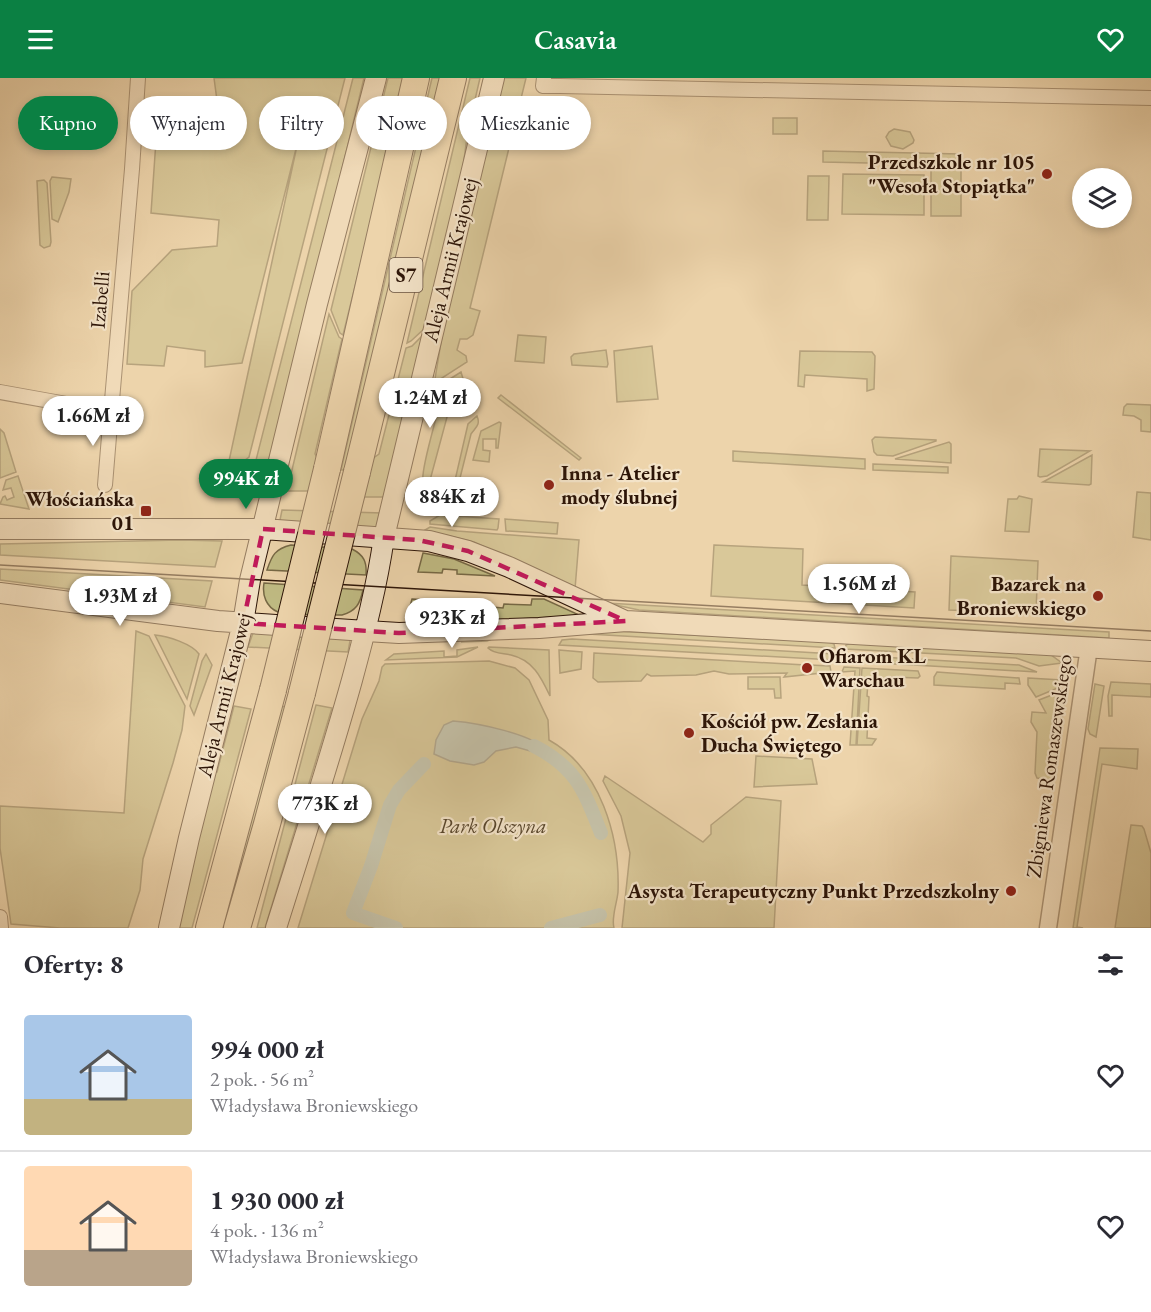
<!DOCTYPE html>
<html lang="pl">
<head>
<meta charset="utf-8">
<style>
  body { margin:0; font-family:"EB Garamond",serif; background:#f7f7f7; color:#2b2b33; height:100vh; display:flex; flex-direction:column; font-size:22px; white-space:nowrap }
  * { box-sizing:border-box; margin:0 }
  p { font-size:20px; color:#7c7c81 }
  .icon { flex:none; width:33px; height:33px; fill:none; stroke:currentColor; stroke-width:2; stroke-linecap:round; stroke-linejoin:round }
  .map { position:relative; height:850px; overflow:hidden }
  .panel { display:flex; flex-direction:column; background:#fff; flex:1 }
  .panel>* { flex:none }
  .hud { position:absolute; left:18px; top:18px; width:600px; height:54px; display:flex; gap:12px }
  .controls { position:absolute; left:1072px; top:90px; display:grid; gap:12px }
  .controls a { display:grid; place-items:center; width:60px; height:60px; border-radius:50%; background:#fff; box-shadow:0 3px 9px #0003; font-size:30px }
  .price { position:absolute; translate:-50% -51px; padding:0 14px; border-radius:21px; background:#fff; color:#222; font-size:20px; line-height:39px; filter:drop-shadow(0 2px 3px #0008) }
  .price::after { content:''; position:absolute; left:50%; top:36px; width:18px; height:14px; margin-left:-9px; background:inherit; clip-path:polygon(0 0,100% 0,50% 100%) }
  .price.active { background:#0b8043; color:#fff }
  ul { padding:0; list-style:none }
  li { display:flex; align-items:center; gap:18px; height:150px; padding:0 24px }
  li+li { border-top:2px solid #e1e1e2 }
  li span { display:grid; place-items:center; flex:none; width:168px; height:120px; border-radius:6px; color:#555 }
  li>.icon { margin-inline-start:auto }
  span .icon { width:72px; height:72px; fill:#fffc; stroke-width:1 }
  li b { font-size:26px }
  h2 { display:flex; justify-content:space-between; align-items:center; height:72px; padding:0 24px; font-size:26px }
  .tag { padding:0 21px; border-radius:27px; background:#fff; box-shadow:0 3px 9px #0003; font-size:21px; line-height:54px }
  .tag.active { background:#0b8043; color:#fff }
  header { display:flex; justify-content:space-between; align-items:center; height:78px; padding:0 24px; background:#0b8043; color:#fff; font-size:27px; font-weight:600 }
  .map>svg:first-child { display:block }
</style>
</head>
<body>
<header><svg class="icon" aria-label="menu" viewBox="0 0 24 24"><path d="M4 6h16M4 12h16M4 18h16"/></svg>Casavia<svg class="icon" aria-label="heart" viewBox="0 0 24 24"><path d="M12 20l-8-8c-3-5 5-10 8-4 3-6 11-1 8 4z"/></svg></header>
<div class="map">
<svg width="1151" height="850" viewBox="0 0 1151 850">
  <rect width="100%" height="100%" fill="#edd4ab"/>
  <filter id="stains"><feTurbulence type="fractalNoise" baseFrequency=".00333" numOctaves="4"/><feColorMatrix values="0 0 0 0 .2 0 0 0 0 .09 0 0 0 0 .02 0 0 0 .5 -.17"/></filter>
  <radialGradient id="worn" r=".72"><stop offset=".6" stop-color="#630" stop-opacity="0"/><stop offset="1" stop-color="#630" stop-opacity=".3"/></radialGradient>
  <!-- green -->
  <path fill="#c0bb83" stroke="#766845" stroke-width="1.5" d="M214 0H345L249 379 226 397 298 63 242 285 205 289V273L167 268 164 288 127 286 132 213 172 172 217 168 219 142 151 135 157 48 220 45Z
    M353 0H364L265 410 252 406 253 394Z
    M388 0H405L394 51H390L381 103 343 257 340 255 331 232Z
    M432 0H440L354 356 344 392H341Z
    M470 0H480L468 52 460 111 426 249 411 263 407 265Z
    M499 0H526L470 230 480 233 473 257 467 261H460L457 272 466 278 467 284 439 302 435 301 445 240Z
    M773 40H797V56H773Z
    M894 51 910 54 914 62 913 65 903 71 891 68 886 59 889 54Z
    M823 73 960 76 959 87 823 84Z
    M931 91H961V138H931Z
    M843 96 924 97V137L842 136Z
    M808 98H829L828 142H807Z
    M52 99 71 101 69 114 58 144 52 141 50 103Z
    M44 102 47 105 51 164 50 168 44 170 40 167 37 103Z
    M329 236 339 259 342 261 315 376 318 381 309 413H287Z
    M426 254 387 416 383 419H363L372 381 379 376 406 270 412 268Z
    M518 257 546 259 544 285 515 283Z
    M652 268 658 321 617 324 614 273Z
    M606 272 608 286 607 289 572 287 571 279 574 276Z
    M800 273 872 274 875 278 874 311 867 313V301L805 297 804 309 798 308Z
    M461 294 469 321 467 325 448 322 441 325 445 304Z
    M501 317 581 380 579 382 498 320Z
    M1127 326 1151 327V354L1141 353V342L1134 338 1123 337 1124 329Z
    M448 327 450 328 429 406 439 409 437 418C429 416 424 411 423 402 421 391 435 346 438 332Z
    M477 338C481 347 475 350 471 356L457 412 453 411 468 346Z
    M499 344 501 345 498 370H496V361H483V372L490 373 489 384 473 382 481 353Z
    M0 351 4 355 16 394 0 400Z
    M875 359 936 362V363L893 378 877 377 874 374 872 362Z
    M949 364 951 366V385L895 381Z
    M1040 371 1090 373 1047 398 1040 399 1038 398Z
    M733 373 865 381V391L733 383Z
    M1092 377 1091 406 1089 407 1043 404Z
    M873 386 948 389V395L873 392Z
    M18 398 29 431 0 426 3 419 5 418 7 422 14 419 11 410 3 412 6 402Z
    M1137 414 1151 415V462L1133 459Z
    M1019 418 1032 421 1029 454 1005 453 1008 421H1017Z
    M282 432 382 435 378 448 374 450 282 444 280 442Z
    M440 437 499 441 498 450 497 452 430 446V443Z
    M505 441 558 445 557 456 506 453Z
    M430 449 457 453 579 462 575 511 474 464 425 452Z
    M180 462 222 463 215 489 0 477V466Z
    M291 467 352 471C364 477 367 484 366 497L267 492C272 477 275 471 291 467Z
    M714 467 803 471 802 507 915 514 914 530 711 518Z
    M423 475 454 481 495 498 457 496V492L443 491 442 495 418 494Z
    M951 478 1038 483 1036 535 949 532Z
    M0 491 212 503 205 529 0 502Z
    M264 505 363 512C360 526 356 533 342 537 327 536 289 538 278 534 266 529 262 517 264 505Z
    M412 521 492 526V529L503 530 504 526 531 527 532 521H544L577 536 576 538 405 547Z
    M606 525 1109 554V560L639 532Z
    M593 552 829 564 834 566 835 570 570 555 497 559 487 563 461 564 498 557Z
    M136 553 149 558 185 628 182 652 173 685 143 781 140 812 128 850H60L11 846 0 770V728L124 735Z
    M253 555 350 561V563L348 574 248 569Z
    M155 557C168 558 192 566 199 576L187 621Z
    M572 561 835 576 834 582 559 567 562 562Z
    M851 565 1044 576 1051 577 1062 585 1039 588 1016 580 845 571 846 567Z
    M478 569 457 579 386 582 394 576 444 573V579L457 578V572Z
    M489 569 549 572 550 618C541 599 533 582 511 577 503 575 494 576 488 570Z
    M559 572 582 574 581 591 560 595Z
    M594 575 805 587V590L809 589 810 587 830 588 831 594 784 599 787 595 729 596 714 593 696 597 651 598 647 596 641 603 598 604 593 600Z
    M206 576 212 587 194 637 190 628 202 583Z
    M845 577 1019 587 1037 594 844 583Z
    M489 583 515 590 529 602 548 642 549 662C601 691 620 759 618 814 617 825 611 840 614 850H298L362 641 379 603 382 589 385 586Z
    M844 589 860 590 856 667H850L855 593 842 594Z
    M862 590 918 593 920 598 918 600 890 599 889 605 868 604 867 618 869 619 867 660 876 661 872 667H857Z
    M937 594 1019 600 1020 606 1005 605V611L934 607V599Z
    M748 599H780L781 620H775L774 611H748Z
    M1028 600 1062 602 1065 607 1036 619 1028 607Z
    M1111 604 1151 606V619L1112 617V638H1109L1108 618Z
    M1095 606 1104 608 1096 659 1090 656 1088 651Z
    M1062 613 1066 615 1053 702 1037 700 1035 695 1037 654 1031 644 1032 634 1046 635 1039 622Z
    M316 627 332 630 265 850H257Z
    M234 628 251 631 192 850H174L214 694H217Z
    M281 628 286 629 226 850H219Z
    M1100 670 1138 671 1137 691 1102 686 1077 849 1083 850H1073Z
    M756 678 812 681 817 706 754 709Z
    M605 698 703 764 711 756V747L746 719 781 723 774 850H622L630 775 621 738 603 703Z
    M1131 747 1142 748 1144 751 1151 775V850H1115Z"/>
  <!-- water -->
  <path fill="#9cb6b2" stroke="#6f756e" stroke-width="1.5" d="M453 643C477 645 535 656 550 675L548 678 516 669 496 673 484 684 474 687 450 683 434 676 436 662 444 647Z"/>
  <g fill="none" stroke-linecap="round" stroke-linejoin="round">
    <!-- canal -->
    <path stroke="#9cb6b2" stroke-width="14" d="M534 668C577 690 584 713 601 755
      M396 850 353 835 371 788 390 727 399 712 424 686
      M551 850 600 837"/>
    <defs>
      <path id="minor" d="M544 0 543 8H560L1151 20
        M0 314 111 334 132 91 138 0
        M105 407 111 334
        M0 839 1 850"/>
      <path id="tertiary" d="M1048 850 1089 569"/>
      <path id="secondary" d="M0 451H263L429 463 468 473 509 489 623 542
        M0 515 218 543 366 553 399 555 539 550 626 543 1151 573
        M169 850 189 760 243 545 250 502 317 226 376 0
        M276 850C302 767 329 685 352 602 365 554 377 508 384 459L494 0"/>
      <path id="motorway" d="M327 391 416 0
        M357 394 453 0
        M209 850 273 612
        M237 850 267 746 302 615"/>
    </defs>
    <!-- minor casing -->
    <use href="#minor" stroke="#5c4430" stroke-width="16"/>
    <!-- tertiary casing -->
    <use href="#tertiary" stroke="#5c4430" stroke-width="19"/>
    <!-- secondary casing -->
    <use href="#secondary" stroke="#2c1407" stroke-width="22"/>
    <!-- motorway casing -->
    <use href="#motorway" stroke="#2c1407" stroke-width="28"/>
    <!-- minor -->
    <use href="#minor" stroke="#f3e3c8" stroke-width="14"/>
    <!-- tertiary -->
    <use href="#tertiary" stroke="#f3e3c8" stroke-width="16"/>
    <!-- secondary -->
    <use href="#secondary" stroke="#f3e3c8" stroke-width="20"/>
    <!-- motorway -->
    <use href="#motorway" stroke="#edd4ab" stroke-width="26"/>
    <!-- tram -->
    <path stroke="#2c1407" stroke-width="1.5" d="M0 487 1151 553"/>
    <defs>
      <path id="motorway-bridge" d="M273 612 327 391
        M302 615 357 394"/>
    </defs>
    <!-- motorway-bridge casing -->
    <use href="#motorway-bridge" stroke="#2c1407" stroke-width="28" stroke-linecap="butt"/>
    <!-- motorway-bridge -->
    <use href="#motorway-bridge" stroke="#edd4ab" stroke-width="26"/>
  </g>
  <!-- marked area -->
  <path d="M0 0H1151V850H0ZM263 451 418 462 468 473 626 543 399 555 243 545Z" fill="#edd4ab" fill-opacity=".55" fill-rule="evenodd"/>
  <path fill="none" stroke="#c2185b" stroke-width="4.5" stroke-dasharray="12 8" stroke-linejoin="round" d="M263 451 418 462 468 473 626 543 399 555 243 545Z"/>
  <!-- markers -->
  <g fill="#8f2418" stroke="#f3e3c8" stroke-width="2">
    <circle cx="1047" cy="96" r="6"/>
    <circle cx="549" cy="407" r="6"/>
    <rect x="140" y="427" width="12" height="12" rx="3"/>
    <circle cx="1098" cy="518" r="6"/>
    <circle cx="807" cy="590" r="6"/>
    <circle cx="689" cy="655" r="6"/>
    <circle cx="1011" cy="813" r="6"/>
  </g>
  <g text-anchor="middle" stroke-width="4.5" stroke-linejoin="round" paint-order="stroke">
    <!-- shield labels -->
    <rect fill="#f3e3c8" stroke="#685241" stroke-width="1.5" x="389.5" y="180" width="33" height="34" rx="4.5"/>
    <g font-size="20" font-weight="bold" fill="#2c1407">
      <text x="406" y="204">S7</text>
    </g>
    <!-- poi labels -->
    <g font-size="21" font-weight="bold" fill="#2c1407" stroke="#f3e3c8" text-anchor="end">
      <text x="1035" y="91">Przedszkole nr 105<tspan x="1035" dy="24">"Wesoła Stopiątka"</tspan></text>
      <text x="561" y="402" text-anchor="start">Inna - Atelier<tspan x="561" dy="24">mody ślubnej</tspan></text>
      <text x="134" y="428">Włościańska<tspan x="134" dy="24">01</tspan></text>
      <text x="1086" y="513">Bazarek na<tspan x="1086" dy="24">Broniewskiego</tspan></text>
      <text x="819" y="585" text-anchor="start">Ofiarom KL<tspan x="819" dy="24">Warschau</tspan></text>
      <text x="701" y="650" text-anchor="start">Kościół pw. Zesłania<tspan x="701" dy="24">Ducha Świętego</tspan></text>
      <text x="999" y="820">Asysta Terapeutyczny Punkt Przedszkolny</text>
    </g>
    <!-- street labels -->
    <g font-size="21" fill="#2c1407" stroke="#f3e3c8">
      <text transform="translate(450 182) rotate(-76)" y="7">Aleja Armii Krajowej</text>
      <text transform="translate(100 222) rotate(-85)" y="7">Izabelli</text>
      <text transform="translate(224 617) rotate(-76)" y="7">Aleja Armii Krajowej</text>
      <text transform="translate(1049 688) rotate(-82)" y="7">Zbigniewa Romaszewskiego</text>
    </g>
    <!-- park labels -->
    <g font-size="21" font-style="italic" fill="#58462c" stroke="#f3e3c8">
      <text x="493" y="755">Park Olszyna</text>
    </g>
  </g>
  <rect width="100%" height="100%" filter="url(#stains)"/>
  <rect width="100%" height="100%" fill="url(#worn)"/>
</svg>
<div class="controls">
<a><svg class="icon" aria-label="layers" viewBox="0 0 24 24"><path d="M12 4l9 5-9 5-9-5zM3 14l9 5 9-5"/></svg></a>
</div>
<b class="price" style="left:430px;top:351px">1.24M zł</b>
<b class="price" style="left:93px;top:369px">1.66M zł</b>
<b class="price active" style="left:246px;top:432px">994K zł</b>
<b class="price" style="left:452px;top:450px">884K zł</b>
<b class="price" style="left:859px;top:537px">1.56M zł</b>
<b class="price" style="left:120px;top:549px">1.93M zł</b>
<b class="price" style="left:452px;top:571px">923K zł</b>
<b class="price" style="left:325px;top:757px">773K zł</b>
<div class="hud">
<a class="tag active">Kupno</a>
<a class="tag">Wynajem</a>
<a class="tag">Filtry</a>
<a class="tag">Nowe</a>
<a class="tag">Mieszkanie</a>
</div>
</div>
<section class="panel">
<h2>Oferty: 8<svg class="icon" aria-label="filters" viewBox="0 0 24 24"><path d="M4 7h16M4 17h16"/><circle cx="9" cy="7" r="2"/><circle cx="15" cy="17" r="2"/></svg></h2>
<ul>
<li><span style="background:linear-gradient(#a9c7e8 70%,#c2b280 0)"><svg class="icon" aria-label="home" viewBox="0 0 24 24"><path d="M3 11l9-7 9 7M6 9v11h12V9"/></svg></span><div><b>994 000 zł</b><p>2 pok. · 56 m²</p><p>Władysława Broniewskiego</p></div><svg class="icon" aria-label="heart" viewBox="0 0 24 24"><path d="M12 20l-8-8c-3-5 5-10 8-4 3-6 11-1 8 4z"/></svg></li>
<li><span style="background:linear-gradient(#ffd9b3 70%,#b9a48a 0)"><svg class="icon" aria-label="home" viewBox="0 0 24 24"><path d="M3 11l9-7 9 7M6 9v11h12V9"/></svg></span><div><b>1 930 000 zł</b><p>4 pok. · 136 m²</p><p>Władysława Broniewskiego</p></div><svg class="icon" aria-label="heart" viewBox="0 0 24 24"><path d="M12 20l-8-8c-3-5 5-10 8-4 3-6 11-1 8 4z"/></svg></li>
</ul>
</section>
</body>
</html>
